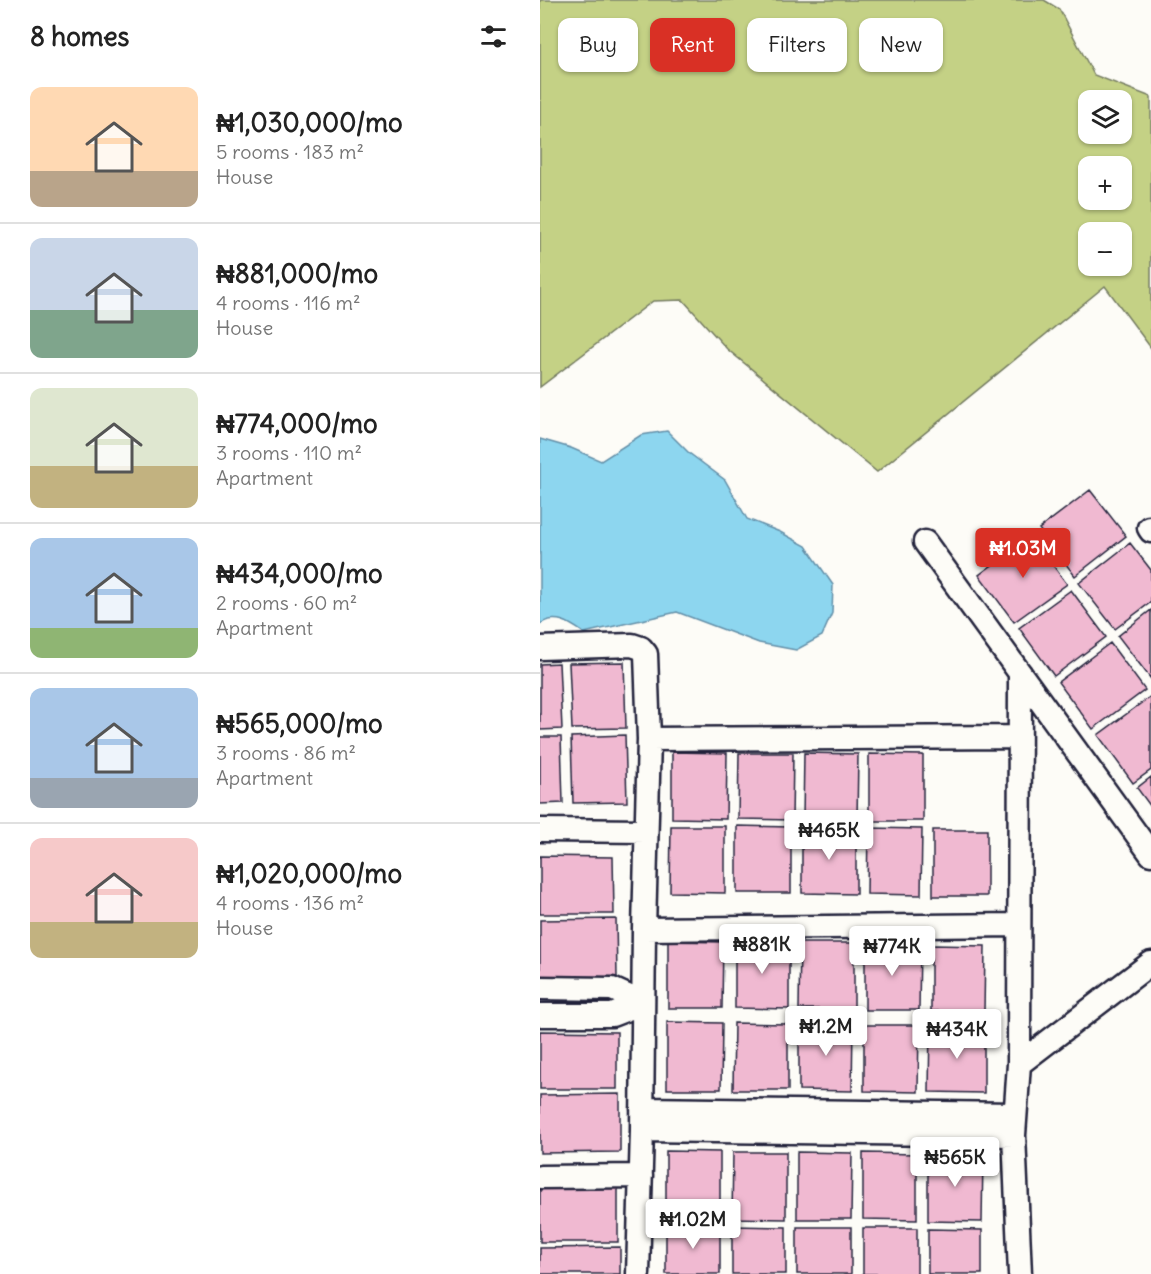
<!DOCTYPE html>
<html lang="en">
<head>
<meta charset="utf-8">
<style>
  body { margin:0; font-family:Delius,sans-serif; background:#f2f2f2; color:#222; height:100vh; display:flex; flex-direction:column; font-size:22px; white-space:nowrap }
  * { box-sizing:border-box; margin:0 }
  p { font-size:20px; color:#767676 }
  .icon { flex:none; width:33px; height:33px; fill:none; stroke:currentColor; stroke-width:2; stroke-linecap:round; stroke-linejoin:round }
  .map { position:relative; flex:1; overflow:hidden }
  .side { display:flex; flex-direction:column; background:#fff; width:540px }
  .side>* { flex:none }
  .top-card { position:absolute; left:18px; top:18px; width:502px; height:54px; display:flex; gap:12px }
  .controls { position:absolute; left:538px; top:90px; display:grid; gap:12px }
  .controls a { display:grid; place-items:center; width:54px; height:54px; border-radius:12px; background:#fff; box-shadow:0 2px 4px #0004; font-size:30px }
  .price { position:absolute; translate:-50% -51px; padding:0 14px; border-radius:6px; background:#fff; color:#222; font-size:20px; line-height:39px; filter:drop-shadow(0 2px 3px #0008) }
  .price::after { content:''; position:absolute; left:50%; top:36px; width:18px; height:14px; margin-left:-9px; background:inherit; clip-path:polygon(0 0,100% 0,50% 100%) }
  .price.on { background:#d93025; color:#fff }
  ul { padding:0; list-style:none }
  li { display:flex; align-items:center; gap:18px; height:150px; padding:0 30px }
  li+li { border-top:2px solid #e0e0e0 }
  li span { display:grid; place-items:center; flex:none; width:168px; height:120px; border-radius:12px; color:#555 }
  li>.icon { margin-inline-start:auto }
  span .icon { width:72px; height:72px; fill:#fffc; stroke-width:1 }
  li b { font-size:26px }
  h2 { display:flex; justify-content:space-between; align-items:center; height:72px; padding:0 30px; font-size:26px }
  .chip { padding:0 21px; border-radius:12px; background:#fff; box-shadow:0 2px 4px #0004; font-size:21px; line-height:54px }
  .chip.on { background:#d93025; color:#fff }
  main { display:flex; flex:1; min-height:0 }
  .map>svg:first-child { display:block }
</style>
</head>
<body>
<main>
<section class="side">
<h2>8 homes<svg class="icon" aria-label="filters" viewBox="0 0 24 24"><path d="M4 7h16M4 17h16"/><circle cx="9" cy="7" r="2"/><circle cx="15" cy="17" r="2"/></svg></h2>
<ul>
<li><span style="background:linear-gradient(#ffd9b3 70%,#b9a48a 0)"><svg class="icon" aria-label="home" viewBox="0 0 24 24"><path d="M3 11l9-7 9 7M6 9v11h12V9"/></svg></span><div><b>₦1,030,000/mo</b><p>5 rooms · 183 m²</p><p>House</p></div></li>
<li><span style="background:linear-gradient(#c9d6e8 60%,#7fa58c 0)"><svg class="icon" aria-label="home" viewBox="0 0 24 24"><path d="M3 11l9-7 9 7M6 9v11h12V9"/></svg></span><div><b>₦881,000/mo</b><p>4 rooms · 116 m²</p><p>House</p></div></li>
<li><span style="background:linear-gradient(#dfe7d0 65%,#c2b280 0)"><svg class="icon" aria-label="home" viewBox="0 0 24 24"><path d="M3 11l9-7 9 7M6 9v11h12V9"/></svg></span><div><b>₦774,000/mo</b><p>3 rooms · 110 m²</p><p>Apartment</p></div></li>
<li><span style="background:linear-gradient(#a9c7e8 75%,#8fb573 0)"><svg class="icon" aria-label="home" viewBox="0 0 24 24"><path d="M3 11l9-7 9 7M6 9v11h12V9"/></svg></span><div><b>₦434,000/mo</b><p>2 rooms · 60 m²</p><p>Apartment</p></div></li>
<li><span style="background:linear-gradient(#a9c7e8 75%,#9aa5b1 0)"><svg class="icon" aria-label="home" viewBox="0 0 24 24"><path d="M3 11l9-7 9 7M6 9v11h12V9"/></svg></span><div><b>₦565,000/mo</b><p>3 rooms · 86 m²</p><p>Apartment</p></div></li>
<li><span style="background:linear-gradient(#f6c9c9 70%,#c2b280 0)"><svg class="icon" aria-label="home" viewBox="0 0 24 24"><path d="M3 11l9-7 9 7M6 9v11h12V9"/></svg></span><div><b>₦1,020,000/mo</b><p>4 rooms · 136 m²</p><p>House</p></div></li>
</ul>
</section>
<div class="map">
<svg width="611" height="1274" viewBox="0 0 611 1274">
  <rect width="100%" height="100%" fill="#fdfcf7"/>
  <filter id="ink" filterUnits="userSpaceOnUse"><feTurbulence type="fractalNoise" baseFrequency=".0167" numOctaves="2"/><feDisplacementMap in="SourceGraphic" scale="12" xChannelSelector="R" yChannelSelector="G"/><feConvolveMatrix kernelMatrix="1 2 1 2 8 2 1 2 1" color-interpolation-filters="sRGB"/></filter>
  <g filter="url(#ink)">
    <!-- green -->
    <path fill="#c4d185" stroke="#737a60" stroke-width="1.5" fill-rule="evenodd" d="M0 0H504L519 9 554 75 611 97V348L565 286 337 472 187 349 143 300 113 301 0 387ZM549 100H582V134H549ZM549 166H582V200H549ZM549 232H582V266H549Z"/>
    <!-- water -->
    <path fill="#8dd6ef" stroke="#628ea7" stroke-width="1.5" d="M127 431 149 453 185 480 207 519 240 532 266 546 293 585 292 613 282 636 256 650 219 643 137 612 44 633C31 624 16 613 0 624V439L31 448 61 461 101 435Z"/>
    <!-- building -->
    <path fill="#f0b9d1" stroke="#22223b" stroke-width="1.5" d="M550 490 586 536 535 576 499 529Z
      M491 536 527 584 474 622 439 575Z
      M590 543 611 570V602L575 629 539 583Z
      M531 590 566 637 514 676 479 628Z
      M611 610V679L578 636Z
      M570 643 605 690 553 729 518 682Z
      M84 662 86 728 32 729 29 663Z
      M19 663 22 729 0 730V664Z
      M611 696V770L593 783 558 735Z
      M85 735 87 802 33 803 31 737Z
      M0 737H21L23 803 0 804Z
      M132 752 187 753 186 819 132 818Z
      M199 753H253L252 820 198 819Z
      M264 753 318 754 317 820H263Z
      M329 754 383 755V821H329Z
      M611 777V807L597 788Z
      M131 826H185V893L130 892Z
      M197 826 251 827V893H197Z
      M262 827 316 828V894L262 893Z
      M328 828 382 829 381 895 327 894Z
      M393 830H447V896H393Z
      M0 856 73 857 74 914H0Z
      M76 919 77 978H0V920Z
      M128 941 183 942 182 1008H128Z
      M195 942H249V1009L195 1008Z
      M260 943H314V1009H259Z
      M325 943 380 944 379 1010H325Z
      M391 945 445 946 444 1012 391 1011Z
      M127 1022 182 1023 181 1089H127Z
      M194 1023 248 1024V1090H193Z
      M259 1024H313L312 1091 259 1090Z
      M324 1025H379L378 1092 324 1091Z
      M390 1026 444 1027V1093L389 1092Z
      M0 1031 77 1032V1089H0Z
      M80 1094V1152L0 1153V1095Z
      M126 1151 180 1152V1218L126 1217Z
      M193 1152H246V1219L192 1218Z
      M257 1152 312 1153 311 1219H257Z
      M323 1153 377 1154V1220L323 1219Z
      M388 1155H443L442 1222 388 1221Z
      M0 1184H78V1242H0Z
      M126 1226H180V1274H126Z
      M192 1226 246 1227V1274H192Z
      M257 1227H311V1274H257Z
      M323 1228H377V1274H323Z
      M388 1229 442 1230V1274H388Z
      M80 1247V1274H0V1248Z"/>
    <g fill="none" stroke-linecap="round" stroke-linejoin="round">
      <defs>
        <path id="minor" d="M609 528 611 531
          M385 542 611 854
          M0 648 92 645 101 648 106 654 109 739 104 929 479 925
          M109 739 479 737
          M0 830 106 831
          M0 988 72 989 103 1003
          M0 1015H72L103 1003
          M479 1064 480 673
          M102 1109 475 1114
          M102 1130 474 1135
          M0 1177 101 1176
          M98 1274 102 1130 104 929
          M480 1274 474 1135 479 1064 611 963"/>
      </defs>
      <!-- minor casing -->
      <use href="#minor" stroke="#22223b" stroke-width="27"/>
      <!-- minor -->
      <use href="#minor" stroke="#fdfcf7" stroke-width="22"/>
    </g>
  </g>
</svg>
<div class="controls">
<a><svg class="icon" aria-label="layers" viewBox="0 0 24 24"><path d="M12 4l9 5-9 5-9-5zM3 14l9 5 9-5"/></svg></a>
<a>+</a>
<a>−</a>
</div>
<b class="price on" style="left:483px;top:579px">₦1.03M</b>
<b class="price" style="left:289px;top:861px">₦465K</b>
<b class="price" style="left:222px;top:975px">₦881K</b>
<b class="price" style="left:352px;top:977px">₦774K</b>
<b class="price" style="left:286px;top:1057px">₦1.2M</b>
<b class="price" style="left:417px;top:1060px">₦434K</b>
<b class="price" style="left:415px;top:1188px">₦565K</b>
<b class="price" style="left:153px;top:1250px">₦1.02M</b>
<div class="top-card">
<a class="chip">Buy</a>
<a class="chip on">Rent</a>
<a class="chip">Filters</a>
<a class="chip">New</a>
</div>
</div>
</main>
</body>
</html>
